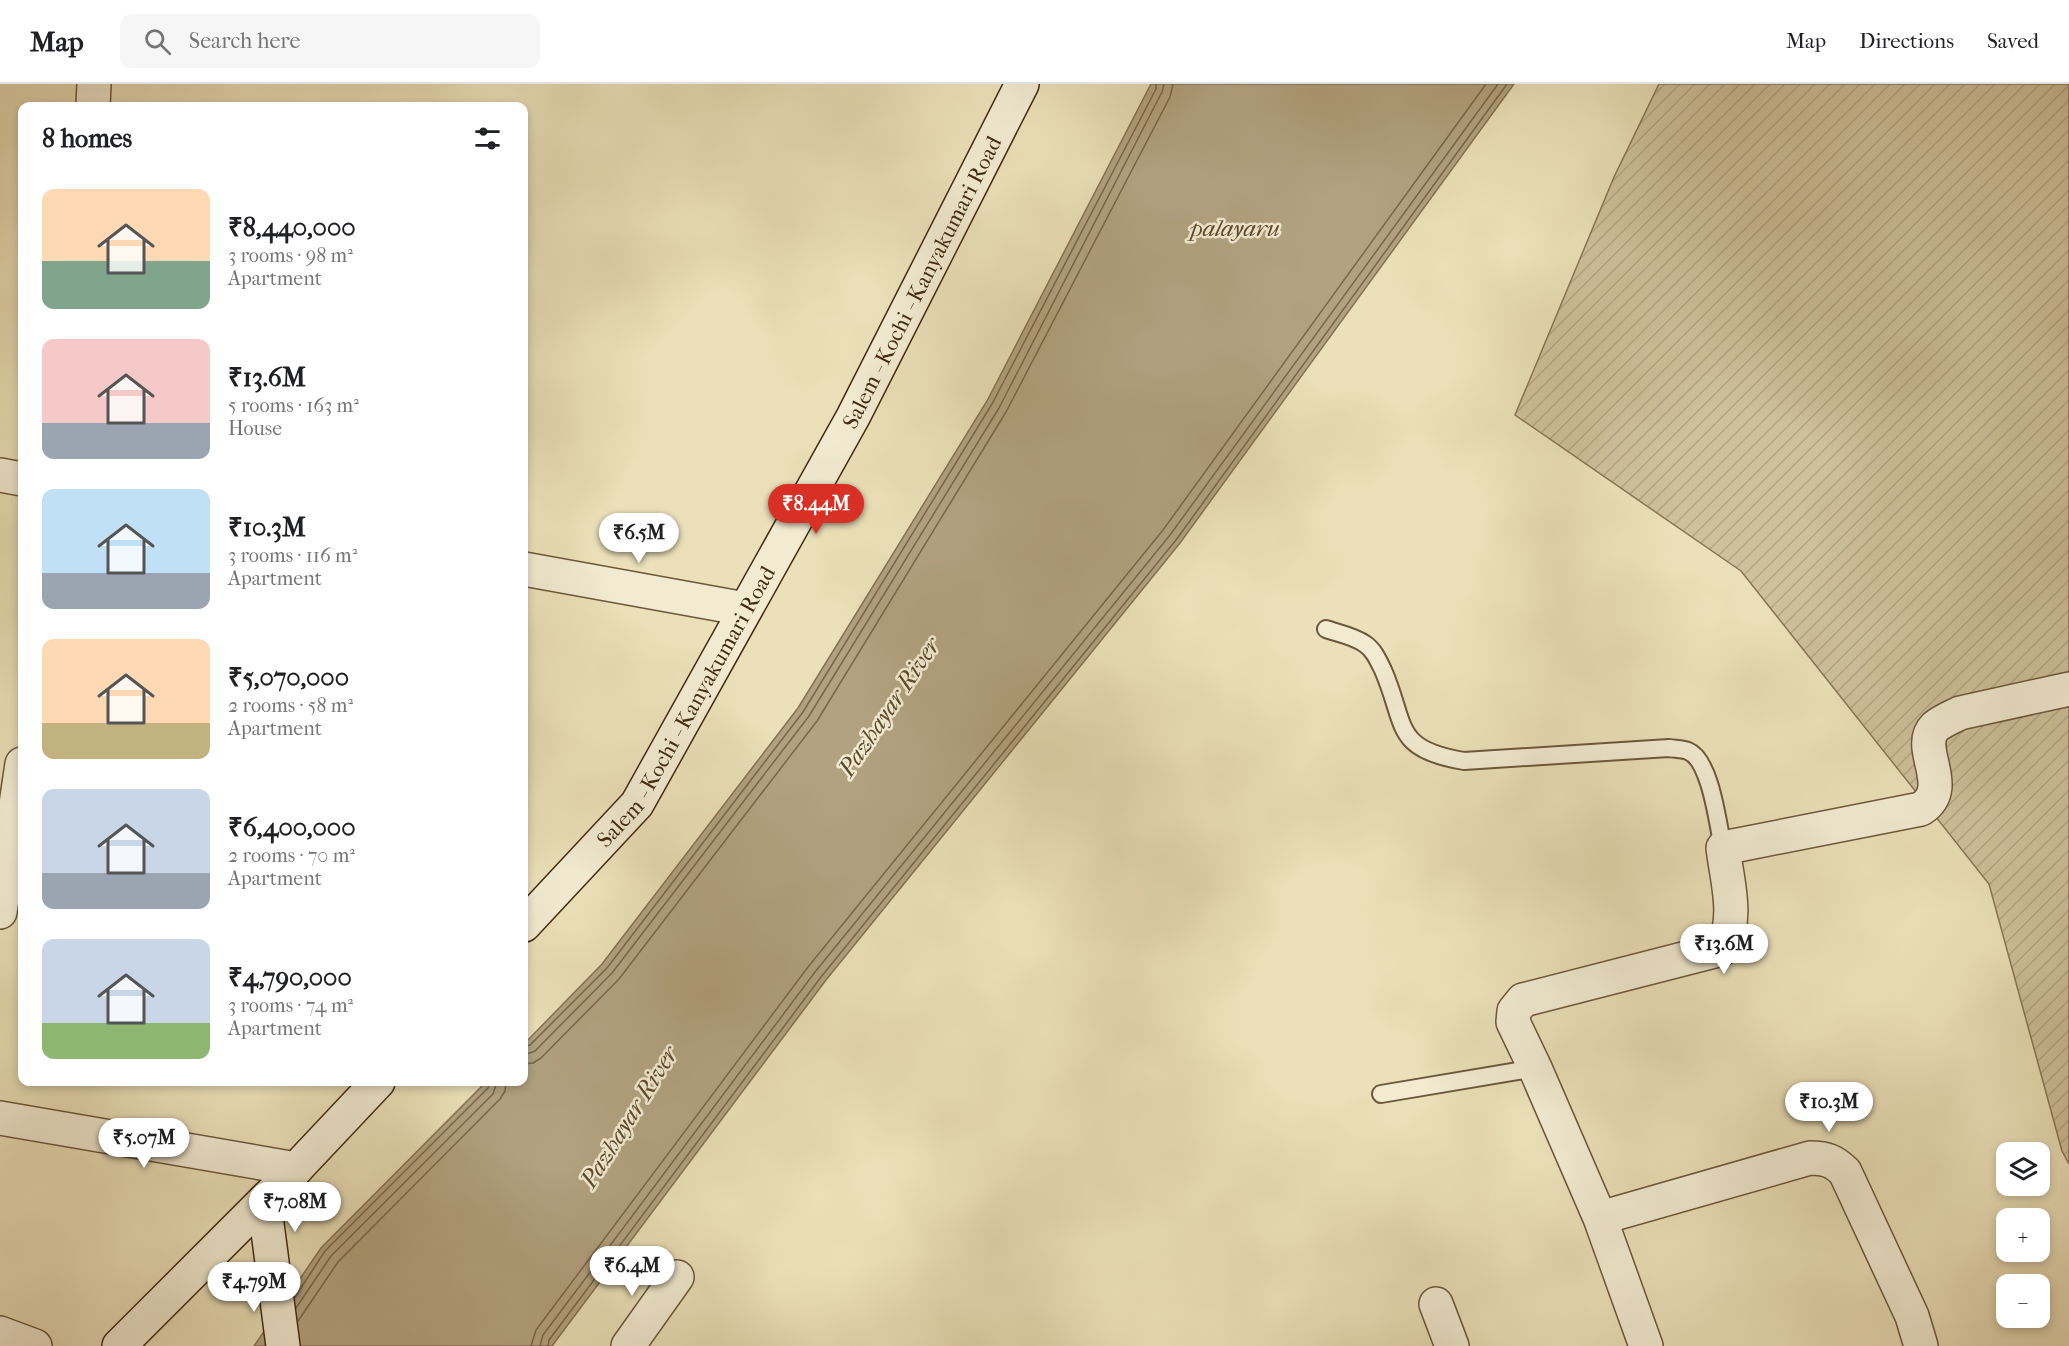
<!DOCTYPE html>
<html lang="en">
<head>
<meta charset="utf-8">
<style>
  body { margin:0; font-family:"IM FELL French Canon",serif; background:#f6f6f6; color:#202124; height:100vh; display:flex; flex-direction:column; font-size:22px; white-space:nowrap }
  * { box-sizing:border-box; margin:0 }
  p { font-size:20px; color:#757577 }
  .icon { flex:none; width:33px; height:33px; fill:none; stroke:currentColor; stroke-width:2; stroke-linecap:round; stroke-linejoin:round }
  .map { position:relative; flex:1; overflow:hidden }
  .sheet { position:absolute; left:18px; top:18px; width:510px; height:984px; display:flex; flex-direction:column; background:#fff; border-radius:12px; box-shadow:0 3px 9px #0003 }
  .sheet>* { flex:none }
  .buttons { position:absolute; left:1996px; top:1058px; display:grid; gap:12px }
  .buttons a { display:grid; place-items:center; width:54px; height:54px; border-radius:12px; background:#fff; box-shadow:0 3px 9px #0003; font-size:30px }
  .price { position:absolute; translate:-50% -51px; padding:0 14px; border-radius:21px; background:#fff; color:#222; font-size:20px; line-height:39px; filter:drop-shadow(0 2px 3px #0008) }
  .price::after { content:''; position:absolute; left:50%; top:36px; width:18px; height:14px; margin-left:-9px; background:inherit; clip-path:polygon(0 0,100% 0,50% 100%) }
  .price.selected { background:#d93025; color:#fff }
  ul { padding:0; list-style:none }
  li { display:flex; align-items:center; gap:18px; height:150px; padding:0 24px }
  li span { display:grid; place-items:center; flex:none; width:168px; height:120px; border-radius:12px; color:#555 }
  li>.icon { margin-inline-start:auto }
  span .icon { width:72px; height:72px; fill:#fffc; stroke-width:1 }
  li b { font-size:26px }
  h2 { display:flex; justify-content:space-between; align-items:center; height:72px; padding:0 24px; font-size:26px }
  header { display:flex; align-items:center; gap:36px; box-sizing:border-box; height:84px; padding:0 30px; background:#fff; border-bottom:2px solid #e0e0e0 }
  header strong { font-size:28px }
  nav { display:flex; gap:33px; margin-inline-start:auto; font-size:21px }
  .search { width:420px; height:54px; background:#f6f6f6; display:flex; align-items:center; gap:15px; box-sizing:border-box; padding:0 21px; border-radius:12px; color:#757577; font-size:22px }
  .map>svg:first-child { display:block }
</style>
</head>
<body>
<header>
<strong>Map</strong>
<div class="search"><svg class="icon" aria-label="search" viewBox="0 0 24 24"><circle cx="10" cy="10" r="6"/><path d="M15 15l6 6"/></svg>Search here</div>
<nav><a>Map</a><a>Directions</a><a>Saved</a></nav>
</header>
<div class="map">
<svg width="2069" height="1262" viewBox="0 0 2069 1262">
  <defs>
    <pattern id="garden-furrows" width="10" height="10" patternUnits="userSpaceOnUse" patternTransform="scale(1.5)"><rect width="10" height="10" fill="#cec19c"/><path d="M-1 1l2-2M0 10L10 0M9 11l2-2" fill="none" stroke="#b2a685"/></pattern>
  </defs>
  <rect width="100%" height="100%" fill="#ebe0b9"/>
  <filter id="stains"><feTurbulence type="fractalNoise" baseFrequency=".00333" numOctaves="4"/><feColorMatrix values="0 0 0 0 .2 0 0 0 0 .09 0 0 0 0 .02 0 0 0 .5 -.17"/></filter>
  <radialGradient id="worn" r=".72"><stop offset=".6" stop-color="#630" stop-opacity="0"/><stop offset="1" stop-color="#630" stop-opacity=".3"/></radialGradient>
  <!-- garden -->
  <path fill="url(#garden-furrows)" stroke="#887656" stroke-width="1.5" d="M1659 0H2069V1080L2062 1067 1989 800 1741 487 1515 331 1614 93Z"/>
  <!-- water -->
  <path fill="#b2a280" stroke="#867253" stroke-width="1.5" d="M1151 0H1514L1180 459 826 896 552 1262H254L321 1164 486 998H524V960L602 880 798 624 987 317Z"/>
  <g fill="none" stroke-linecap="round" stroke-linejoin="round">
    <!-- shore -->
    <path stroke="#7a6648" stroke-width="1.5" d="M524 963 530 961 607 884 803 628 992 320 1156 5V0
      M524 971 535 967 612 889 809 632 999 324 1162 8 1164 0
      M524 980 533 979 541 974 619 895 817 637 1006 328 1170 13 1173 0
      M295 1213 325 1167 488 1004 490 998
      M296 1224 331 1172 493 1010 497 998
      M298 1237 338 1178 500 1015 505 1007 506 998
      M531 1262 536 1246 808 883 1163 446 1486 0
      M540 1262 543 1251 815 888 1170 451 1498 0
      M548 1262 549 1256 821 893 1176 456 1507 0"/>
    <defs>
      <path id="service" d="M1326 545C1337 549 1354 552 1365 560 1374 566 1378 576 1383 586 1407 641 1392 665 1464 677L1669 664C1675 665 1683 665 1688 667 1711 676 1718 742 1723 764
        M1381 1010 1535 984"/>
      <path id="minor" d="M93 22 94 0
        M0 391 22 395
        M524 485 745 525
        M0 828 22 680
        M0 1034 296 1085
        M1600 1134 1810 1074C1826 1074 1834 1077 1845 1088L1912 1232 1921 1262
        M1436 1220 1452 1262
        M0 1249 35 1262
        M628 1262 677 1193
        M1646 1262 1600 1134 1535 984 1513 938 1514 927 1523 916 1722 865C1739 834 1727 797 1723 764L1921 725C1955 703 1914 664 1935 643 1942 637 1952 633 1960 629L2069 605"/>
      <g id="secondary">
        <path id="s1" d="M524 841 637 720 853 333 1022 0"/>
        <path d="M264 1117 283 1262"/>
        <path d="M119 1262 296 1085 378 998"/>
      </g>
    </defs>
    <!-- service casing -->
    <use href="#service" stroke="#6d583a" stroke-width="20"/>
    <!-- minor casing -->
    <use href="#minor" stroke="#6d583a" stroke-width="36"/>
    <!-- secondary casing -->
    <use href="#secondary" stroke="#432b10" stroke-width="36"/>
    <!-- service -->
    <use href="#service" stroke="#f2ebd2" stroke-width="16"/>
    <!-- minor -->
    <use href="#minor" stroke="#f2ebd2" stroke-width="33"/>
    <!-- secondary -->
    <use href="#secondary" stroke="#f2ebd2" stroke-width="33"/>
  </g>
  <g text-anchor="middle" stroke-width="5" stroke-linejoin="round" paint-order="stroke">
    <!-- street labels -->
    <g font-size="22" fill="#432b10" stroke="#f2ebd2">
      <text dy="8" stroke="none"><textPath href="#s1" startOffset="760">Salem - Kochi - Kanyakumari Road</textPath></text>
      <text dy="8" stroke="none"><textPath href="#s1" startOffset="274">Salem - Kochi - Kanyakumari Road</textPath></text>
    </g>
    <!-- water labels -->
    <g font-size="24" font-style="italic" fill="#5f492c" stroke="#f2ebd2">
      <text x="1235" y="152">palayaru</text>
      <text transform="translate(889 623) rotate(-56)" y="8">Pazhayar River</text>
      <text transform="translate(629 1033) rotate(-58)" y="8">Pazhayar River</text>
    </g>
  </g>
  <rect width="100%" height="100%" filter="url(#stains)"/>
  <rect width="100%" height="100%" fill="url(#worn)"/>
</svg>
<div class="buttons">
<a><svg class="icon" aria-label="layers" viewBox="0 0 24 24"><path d="M12 4l9 5-9 5-9-5zM3 14l9 5 9-5"/></svg></a>
<a>+</a>
<a>−</a>
</div>
<b class="price selected" style="left:816px;top:451px">₹8.44M</b>
<b class="price" style="left:639px;top:480px">₹6.5M</b>
<b class="price" style="left:1724px;top:891px">₹13.6M</b>
<b class="price" style="left:1829px;top:1049px">₹10.3M</b>
<b class="price" style="left:144px;top:1085px">₹5.07M</b>
<b class="price" style="left:295px;top:1149px">₹7.08M</b>
<b class="price" style="left:632px;top:1213px">₹6.4M</b>
<b class="price" style="left:254px;top:1229px">₹4.79M</b>
<section class="sheet">
<h2>8 homes<svg class="icon" aria-label="filters" viewBox="0 0 24 24"><path d="M4 7h16M4 17h16"/><circle cx="9" cy="7" r="2"/><circle cx="15" cy="17" r="2"/></svg></h2>
<ul>
<li><span style="background:linear-gradient(#ffd9b3 60%,#7fa58c 0)"><svg class="icon" aria-label="home" viewBox="0 0 24 24"><path d="M3 11l9-7 9 7M6 9v11h12V9"/></svg></span><div><b>₹8,440,000</b><p>3 rooms · 98 m²</p><p>Apartment</p></div></li>
<li><span style="background:linear-gradient(#f6c9c9 70%,#9aa5b1 0)"><svg class="icon" aria-label="home" viewBox="0 0 24 24"><path d="M3 11l9-7 9 7M6 9v11h12V9"/></svg></span><div><b>₹13.6M</b><p>5 rooms · 163 m²</p><p>House</p></div></li>
<li><span style="background:linear-gradient(#bfe0f5 70%,#9aa5b1 0)"><svg class="icon" aria-label="home" viewBox="0 0 24 24"><path d="M3 11l9-7 9 7M6 9v11h12V9"/></svg></span><div><b>₹10.3M</b><p>3 rooms · 116 m²</p><p>Apartment</p></div></li>
<li><span style="background:linear-gradient(#ffd9b3 70%,#c2b280 0)"><svg class="icon" aria-label="home" viewBox="0 0 24 24"><path d="M3 11l9-7 9 7M6 9v11h12V9"/></svg></span><div><b>₹5,070,000</b><p>2 rooms · 58 m²</p><p>Apartment</p></div></li>
<li><span style="background:linear-gradient(#c9d6e8 70%,#9aa5b1 0)"><svg class="icon" aria-label="home" viewBox="0 0 24 24"><path d="M3 11l9-7 9 7M6 9v11h12V9"/></svg></span><div><b>₹6,400,000</b><p>2 rooms · 70 m²</p><p>Apartment</p></div></li>
<li><span style="background:linear-gradient(#c9d6e8 70%,#8fb573 0)"><svg class="icon" aria-label="home" viewBox="0 0 24 24"><path d="M3 11l9-7 9 7M6 9v11h12V9"/></svg></span><div><b>₹4,790,000</b><p>3 rooms · 74 m²</p><p>Apartment</p></div></li>
</ul>
</section>
</div>
</body>
</html>
